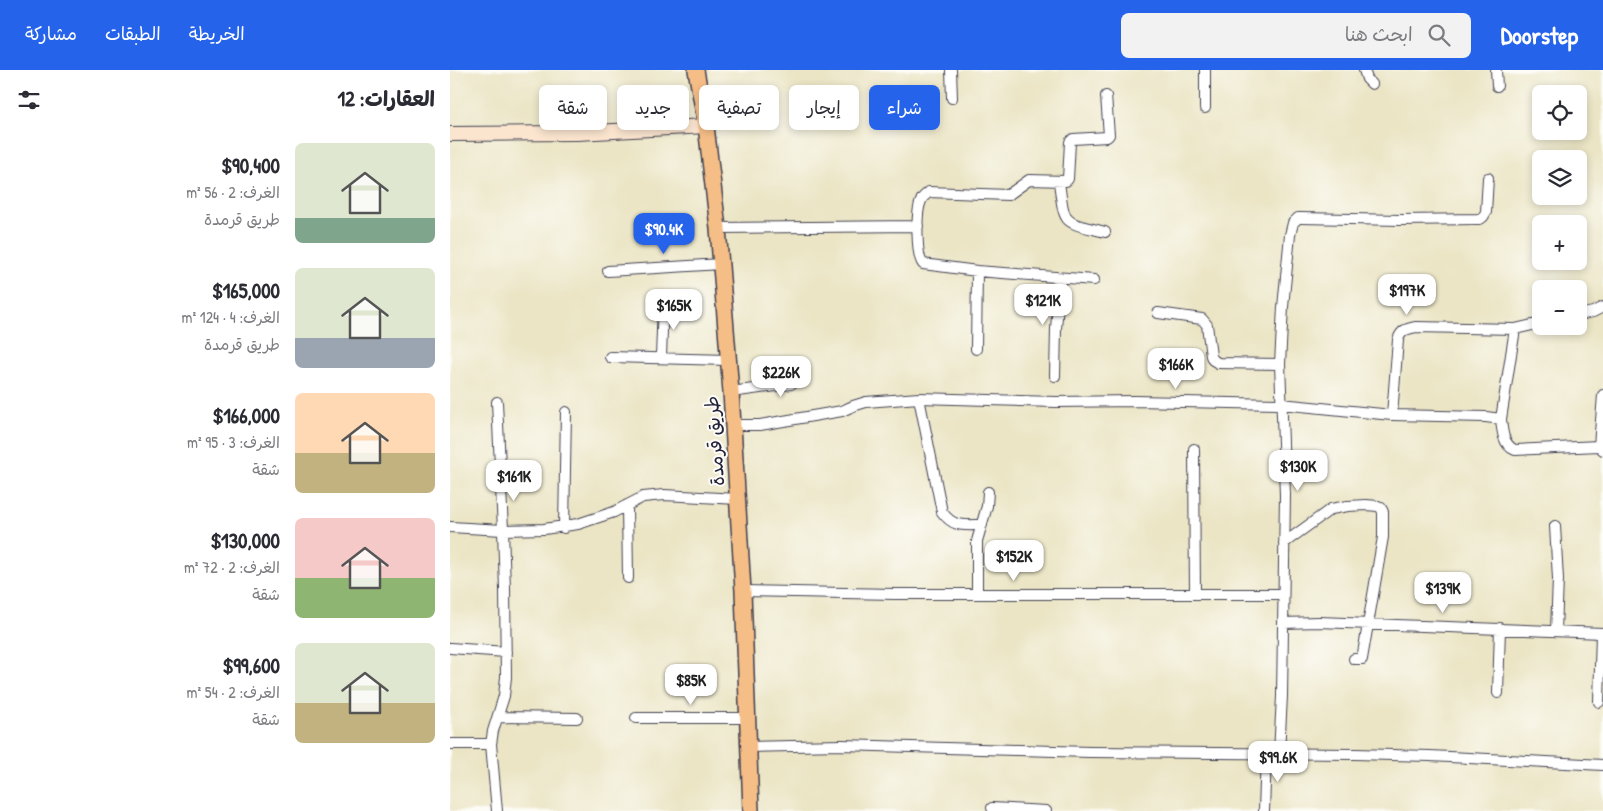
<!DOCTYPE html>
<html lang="ar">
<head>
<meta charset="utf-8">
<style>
  body { margin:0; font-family:"Patrick Hand","Playpen Sans Arabic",sans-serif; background:#f2f2f3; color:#2b2b33; direction:rtl; height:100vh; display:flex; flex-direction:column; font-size:19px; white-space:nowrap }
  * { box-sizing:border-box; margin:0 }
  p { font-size:16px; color:#7c7c81 }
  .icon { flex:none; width:28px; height:28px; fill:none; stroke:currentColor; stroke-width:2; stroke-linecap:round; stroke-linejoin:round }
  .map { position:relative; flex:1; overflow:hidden; direction:ltr }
  .drawer { display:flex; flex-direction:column; background:#fff; width:450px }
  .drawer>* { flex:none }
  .top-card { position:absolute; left:15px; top:15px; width:475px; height:45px; direction:rtl; display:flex; gap:10px }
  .controls { position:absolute; left:1082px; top:15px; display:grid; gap:10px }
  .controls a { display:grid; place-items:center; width:55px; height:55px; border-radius:8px; background:#fff; box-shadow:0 2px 8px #0003; font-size:25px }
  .price { position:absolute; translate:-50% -42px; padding:0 11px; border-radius:10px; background:#fff; color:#222; font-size:16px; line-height:32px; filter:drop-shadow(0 1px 2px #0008) }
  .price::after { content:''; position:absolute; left:50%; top:30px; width:15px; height:11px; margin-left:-8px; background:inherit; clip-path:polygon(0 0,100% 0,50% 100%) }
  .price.on { background:#2563eb; color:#fff }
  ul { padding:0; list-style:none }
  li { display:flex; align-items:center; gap:15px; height:125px; padding:0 15px }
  li span { display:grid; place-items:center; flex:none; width:140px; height:100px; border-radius:8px; color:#555 }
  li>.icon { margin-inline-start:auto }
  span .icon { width:60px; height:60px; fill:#fffc; stroke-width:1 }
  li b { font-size:21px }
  h2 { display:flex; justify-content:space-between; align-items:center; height:60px; padding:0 15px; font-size:21px }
  .chip { padding:0 18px; border-radius:8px; background:#fff; box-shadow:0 2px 8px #0003; font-size:18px; line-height:45px }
  .chip.on { background:#2563eb; color:#fff }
  header { display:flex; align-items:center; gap:30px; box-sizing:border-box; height:70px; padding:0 25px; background:#2563eb; color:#fff }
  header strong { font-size:24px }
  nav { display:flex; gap:28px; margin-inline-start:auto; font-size:18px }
  .search { width:350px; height:45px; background:#f2f2f3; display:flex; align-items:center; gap:12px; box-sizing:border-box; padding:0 18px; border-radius:8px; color:#7c7c81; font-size:19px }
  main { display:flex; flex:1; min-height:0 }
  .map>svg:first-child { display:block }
</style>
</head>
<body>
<header>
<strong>Doorstep</strong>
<div class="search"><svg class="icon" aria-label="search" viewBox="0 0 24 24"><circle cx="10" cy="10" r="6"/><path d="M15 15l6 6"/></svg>ابحث هنا</div>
<nav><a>الخريطة</a><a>الطبقات</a><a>مشاركة</a></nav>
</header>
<main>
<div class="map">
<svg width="1153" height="741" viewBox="0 0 1153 741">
  <rect width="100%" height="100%" fill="#fdfcf7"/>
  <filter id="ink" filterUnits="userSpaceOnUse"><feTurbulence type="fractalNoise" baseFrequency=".02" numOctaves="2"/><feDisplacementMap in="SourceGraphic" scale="10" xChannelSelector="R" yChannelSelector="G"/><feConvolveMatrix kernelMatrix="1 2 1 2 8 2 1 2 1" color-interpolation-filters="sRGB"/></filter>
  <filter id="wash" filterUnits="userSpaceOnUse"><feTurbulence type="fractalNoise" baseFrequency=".0096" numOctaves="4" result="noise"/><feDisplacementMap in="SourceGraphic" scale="20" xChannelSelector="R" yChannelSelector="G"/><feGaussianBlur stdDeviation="1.12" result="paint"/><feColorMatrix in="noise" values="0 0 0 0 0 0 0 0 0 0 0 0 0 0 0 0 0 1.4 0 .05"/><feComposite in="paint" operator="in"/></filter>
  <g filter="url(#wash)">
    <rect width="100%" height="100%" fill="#ebe5c5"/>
  </g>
  <g filter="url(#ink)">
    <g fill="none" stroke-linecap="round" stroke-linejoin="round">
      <defs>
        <path id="street" d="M501 0 502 28
          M755 0V38
          M914 0 917 9 922 14
          M1046 0 1047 16
          M609 112C615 157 612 151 655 162
          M268 158 468 156
          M158 201 271 194
          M644 210 527 201 473 194C466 186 466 141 471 131 472 127 476 125 479 122L558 125 579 110 616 111 618 109 620 72 623 69 657 67 659 65 656 26
          M708 243 752 249 757 255 761 286 763 290 768 293 830 294
          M1129 245 1143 242 1153 237
          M526 279 527 201
          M160 287 279 290
          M211 287 213 234
          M605 306 606 259 610 208
          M281 322 341 314 345 311V299
          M1153 325 1149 376 1153 380
          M469 328 492 442C504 458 513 455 532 455
          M942 345 948 270C951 260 956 259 966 257L1065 259
          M1051 349 1065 259 1091 253
          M283 355H310L392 341 403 336 416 332 469 328 606 332 685 331 831 334 942 345 1036 347 1051 349C1052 360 1053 375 1065 380L1149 376
          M744 379 745 524
          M177 435 178 508
          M1105 456 1108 509 1106 561
          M0 457 53 460 47 332
          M114 458 116 342
          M834 473 881 439 898 436 916 435 928 436 931 438 933 442V467L912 589H904
          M293 521 445 524H833
          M527 524V471L537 436 538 422
          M833 553 869 552 1153 563
          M0 578 56 582
          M1048 623 1050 558
          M1149 632 1151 563
          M48 647 127 648
          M186 648H297
          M0 674H41
          M298 677 392 675 640 682 905 684 980 686 1153 695
          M829 683 832 626 835 425 830 294 833 237 840 165 843 153 848 148H851L951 150 1029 149 1033 147 1036 142 1038 108
          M542 738 596 741
          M47 741 41 674 43 661 54 626 56 607 55 519 53 460 94 459 128 454 164 442 193 427 214 425 288 429
          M814 741 816 684"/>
        <path id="secondary" d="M0 64 127 63 256 56"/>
        <path id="primary" d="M246 0 256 56 268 158 281 322 293 521 301 741"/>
      </defs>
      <!-- street casing -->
      <use href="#street" stroke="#403f50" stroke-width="12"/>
      <!-- secondary casing -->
      <use href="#secondary" stroke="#403f50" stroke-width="16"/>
      <!-- primary casing -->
      <use href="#primary" stroke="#403f50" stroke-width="18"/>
      <!-- street -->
      <use href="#street" stroke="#fff" stroke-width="10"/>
      <!-- secondary -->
      <use href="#secondary" stroke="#fbe5cf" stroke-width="14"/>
      <!-- primary -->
      <use href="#primary" stroke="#f6be87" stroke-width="15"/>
    </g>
  </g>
  <g text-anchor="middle" stroke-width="4" stroke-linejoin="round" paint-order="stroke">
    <!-- street labels -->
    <g font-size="19" fill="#22223b" stroke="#fdfcf7">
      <text transform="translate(264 371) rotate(-94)" y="7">طريق قرمدة</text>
    </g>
  </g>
</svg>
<div class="controls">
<a><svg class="icon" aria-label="locate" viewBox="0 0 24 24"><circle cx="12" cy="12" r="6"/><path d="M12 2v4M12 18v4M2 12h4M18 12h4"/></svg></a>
<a><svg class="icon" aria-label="layers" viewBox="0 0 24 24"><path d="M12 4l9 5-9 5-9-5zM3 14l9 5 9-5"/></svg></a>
<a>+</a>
<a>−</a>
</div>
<b class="price on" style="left:214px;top:185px">$90.4K</b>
<b class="price" style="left:957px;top:246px">$197K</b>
<b class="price" style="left:593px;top:256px">$121K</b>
<b class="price" style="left:224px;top:261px">$165K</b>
<b class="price" style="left:726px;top:320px">$166K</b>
<b class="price" style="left:331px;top:328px">$226K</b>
<b class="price" style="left:848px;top:422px">$130K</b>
<b class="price" style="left:64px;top:432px">$161K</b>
<b class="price" style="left:564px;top:512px">$152K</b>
<b class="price" style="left:993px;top:544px">$139K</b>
<b class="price" style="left:241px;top:636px">$85K</b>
<b class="price" style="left:828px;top:713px">$99.6K</b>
<div class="top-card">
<a class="chip on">شراء</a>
<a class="chip">إيجار</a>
<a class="chip">تصفية</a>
<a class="chip">جديد</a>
<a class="chip">شقة</a>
</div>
</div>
<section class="drawer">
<h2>العقارات: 12<svg class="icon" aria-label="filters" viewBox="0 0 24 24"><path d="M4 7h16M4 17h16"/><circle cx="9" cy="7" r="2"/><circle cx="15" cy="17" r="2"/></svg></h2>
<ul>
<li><span style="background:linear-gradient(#dfe7d0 75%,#7fa58c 0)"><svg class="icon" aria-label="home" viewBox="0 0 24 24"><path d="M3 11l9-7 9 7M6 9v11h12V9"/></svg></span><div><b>$90,400</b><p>الغرف: 2 · 56 m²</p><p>طريق قرمدة</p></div></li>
<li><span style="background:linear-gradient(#dfe7d0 70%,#9aa5b1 0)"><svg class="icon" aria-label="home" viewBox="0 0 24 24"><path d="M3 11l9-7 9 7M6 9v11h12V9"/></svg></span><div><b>$165,000</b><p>الغرف: 4 · 124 m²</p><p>طريق قرمدة</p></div></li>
<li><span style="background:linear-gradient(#ffd9b3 60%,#c2b280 0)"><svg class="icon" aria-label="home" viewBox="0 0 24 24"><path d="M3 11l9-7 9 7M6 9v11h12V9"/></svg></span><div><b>$166,000</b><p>الغرف: 3 · 95 m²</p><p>شقة</p></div></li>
<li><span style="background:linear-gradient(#f6c9c9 60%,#8fb573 0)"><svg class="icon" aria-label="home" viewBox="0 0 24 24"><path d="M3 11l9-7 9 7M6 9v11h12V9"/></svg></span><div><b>$130,000</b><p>الغرف: 2 · 72 m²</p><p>شقة</p></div></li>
<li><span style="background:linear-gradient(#dfe7d0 60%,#c2b280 0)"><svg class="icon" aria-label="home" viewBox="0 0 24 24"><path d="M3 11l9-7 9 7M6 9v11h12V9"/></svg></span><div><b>$99,600</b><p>الغرف: 2 · 54 m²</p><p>شقة</p></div></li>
</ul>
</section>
</main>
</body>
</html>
